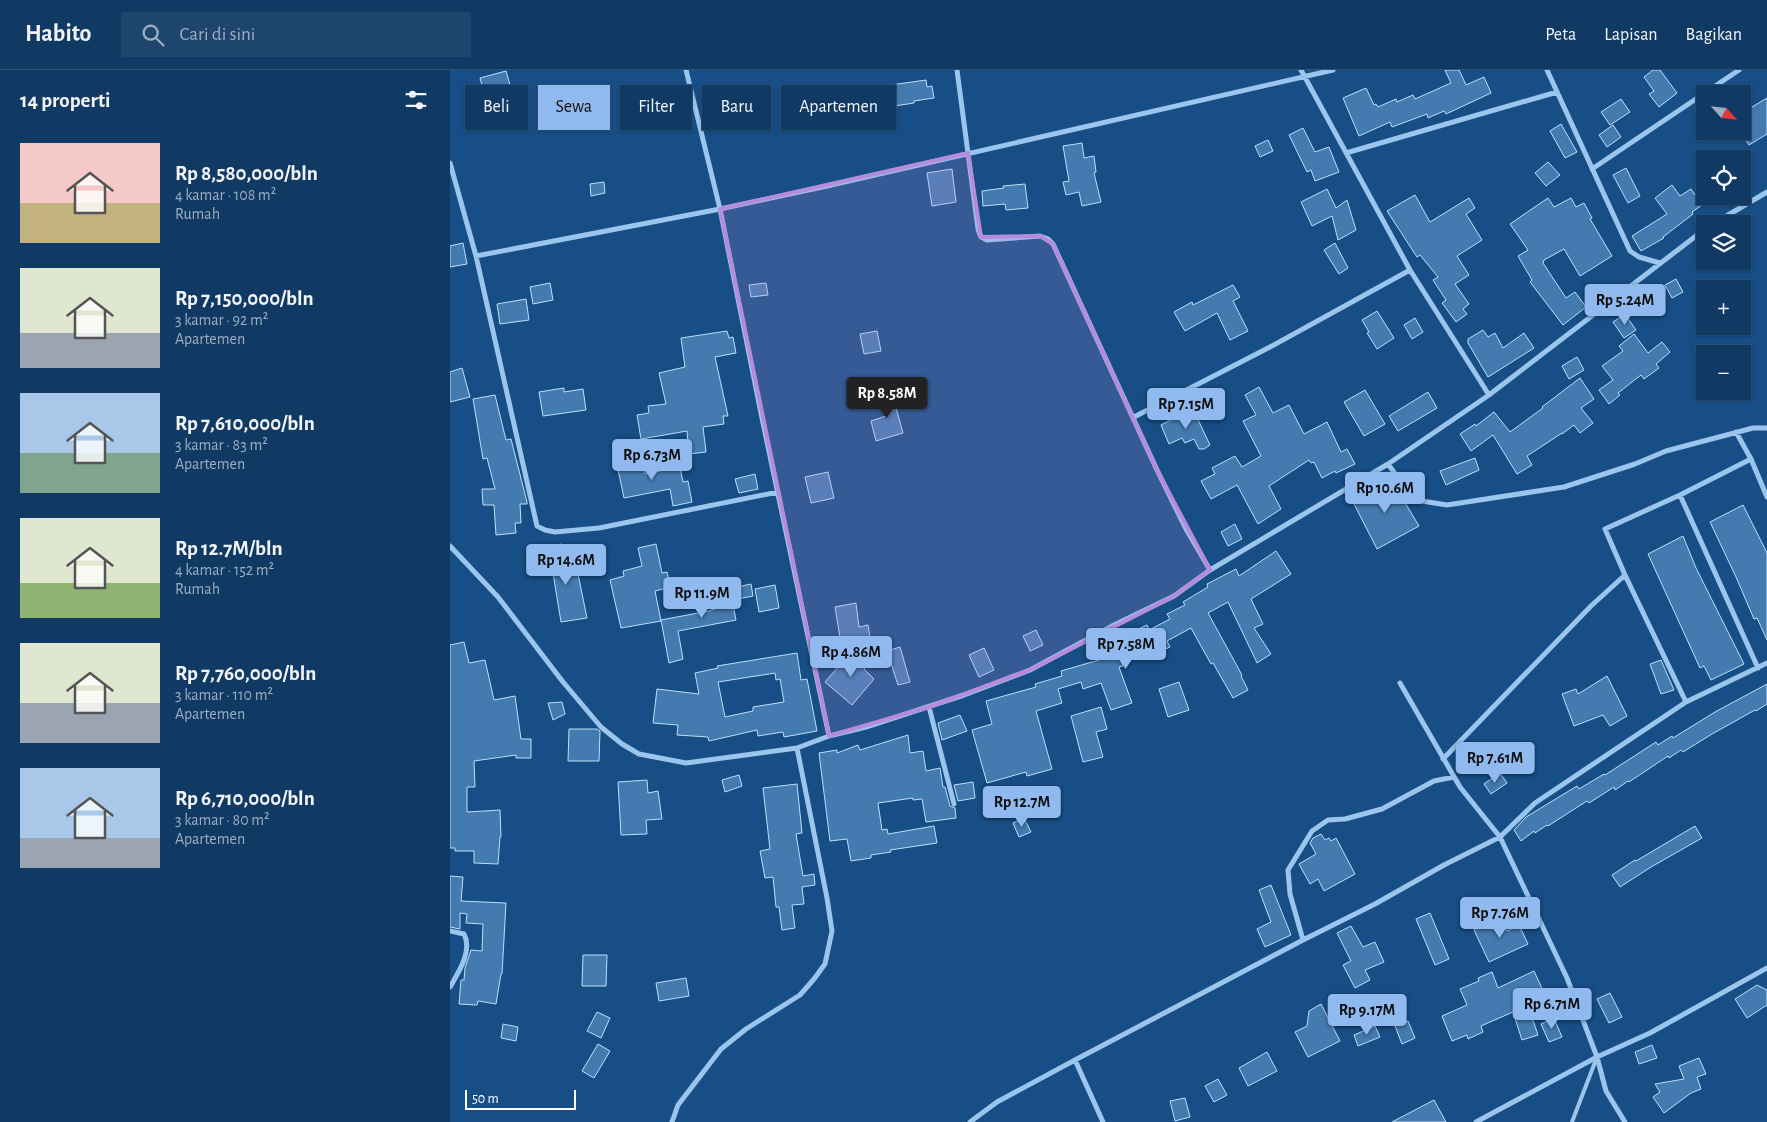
<!DOCTYPE html>
<html lang="id">
<head>
<meta charset="utf-8">
<style>
  body { margin:0; font-family:"Alegreya Sans",sans-serif; background:#1e456d; color:#f1f3f6; height:100vh; display:flex; flex-direction:column; font-size:19px; white-space:nowrap }
  * { box-sizing:border-box; margin:0 }
  p { font-size:16px; color:#9cadbf }
  .icon { flex:none; width:28px; height:28px; fill:none; stroke:currentColor; stroke-width:2; stroke-linecap:round; stroke-linejoin:round }
  .map { position:relative; flex:1; overflow:hidden }
  .drawer { display:flex; flex-direction:column; background:#103a64; width:450px }
  .drawer>* { flex:none }
  .top-card { position:absolute; left:15px; top:15px; width:475px; height:45px; display:flex; gap:10px }
  .needle { width:32px; rotate:117deg }
  .buttons { position:absolute; left:1246px; top:15px; display:grid; gap:10px }
  .buttons a { display:grid; place-items:center; width:55px; height:55px; border-radius:0px; background:#103a64; box-shadow:0 1px 4px #0004,0 0 0 1px #305478; font-size:25px }
  .scale { position:absolute; left:15px; bottom:12px; width:111px; box-sizing:border-box; padding-left:5px; border:2px solid #fff; border-top:0; font-size:14px; line-height:18px; white-space:nowrap; color:#fff; -webkit-text-stroke:4px #164e85; paint-order:stroke }
  .price { position:absolute; translate:-50% -42px; padding:0 11px; border-radius:5px; background:#90b9f0; color:#111; font-size:16px; line-height:32px; filter:drop-shadow(0 1px 2px #0008) }
  .price::after { content:''; position:absolute; left:50%; top:30px; width:15px; height:11px; margin-left:-8px; background:inherit; clip-path:polygon(0 0,100% 0,50% 100%) }
  .price.active { background:#222; color:#fff }
  ul { padding:0; list-style:none }
  li { display:flex; align-items:center; gap:15px; height:125px; padding:0 20px }
  li span { display:grid; place-items:center; flex:none; width:140px; height:100px; border-radius:0px; color:#555 }
  li>.icon { margin-inline-start:auto }
  span .icon { width:60px; height:60px; fill:#fffc; stroke-width:1 }
  li b { font-size:21px }
  h2 { display:flex; justify-content:space-between; align-items:center; height:60px; padding:0 20px; font-size:21px }
  .tag { padding:0 18px; border-radius:0px; background:#103a64; box-shadow:0 1px 4px #0004,0 0 0 1px #305478; font-size:18px; line-height:45px }
  .tag.active { background:#90b9f0; color:#111 }
  header { display:flex; align-items:center; gap:30px; box-sizing:border-box; height:70px; padding:0 25px; background:#103a64; border-bottom:1px solid #305478 }
  header strong { font-size:24px }
  nav { display:flex; gap:28px; margin-inline-start:auto; font-size:18px }
  .search { width:350px; height:45px; background:#1e456d; display:flex; align-items:center; gap:12px; box-sizing:border-box; padding:0 18px; border-radius:0px; color:#9cadbf; font-size:19px }
  main { display:flex; flex:1; min-height:0 }
  .map>svg:first-child { display:block }
</style>
</head>
<body>
<header>
<strong>Habito</strong>
<div class="search"><svg class="icon" aria-label="search" viewBox="0 0 24 24"><circle cx="10" cy="10" r="6"/><path d="M15 15l6 6"/></svg>Cari di sini</div>
<nav><a>Peta</a><a>Lapisan</a><a>Bagikan</a></nav>
</header>
<main>
<section class="drawer">
<h2>14 properti<svg class="icon" aria-label="filters" viewBox="0 0 24 24"><path d="M4 7h16M4 17h16"/><circle cx="9" cy="7" r="2"/><circle cx="15" cy="17" r="2"/></svg></h2>
<ul>
<li><span style="background:linear-gradient(#f6c9c9 60%,#c2b280 0)"><svg class="icon" aria-label="home" viewBox="0 0 24 24"><path d="M3 11l9-7 9 7M6 9v11h12V9"/></svg></span><div><b>Rp 8,580,000/bln</b><p>4 kamar · 108 m²</p><p>Rumah</p></div></li>
<li><span style="background:linear-gradient(#dfe7d0 65%,#9aa5b1 0)"><svg class="icon" aria-label="home" viewBox="0 0 24 24"><path d="M3 11l9-7 9 7M6 9v11h12V9"/></svg></span><div><b>Rp 7,150,000/bln</b><p>3 kamar · 92 m²</p><p>Apartemen</p></div></li>
<li><span style="background:linear-gradient(#a9c7e8 60%,#7fa58c 0)"><svg class="icon" aria-label="home" viewBox="0 0 24 24"><path d="M3 11l9-7 9 7M6 9v11h12V9"/></svg></span><div><b>Rp 7,610,000/bln</b><p>3 kamar · 83 m²</p><p>Apartemen</p></div></li>
<li><span style="background:linear-gradient(#dfe7d0 65%,#8fb573 0)"><svg class="icon" aria-label="home" viewBox="0 0 24 24"><path d="M3 11l9-7 9 7M6 9v11h12V9"/></svg></span><div><b>Rp 12.7M/bln</b><p>4 kamar · 152 m²</p><p>Rumah</p></div></li>
<li><span style="background:linear-gradient(#dfe7d0 60%,#9aa5b1 0)"><svg class="icon" aria-label="home" viewBox="0 0 24 24"><path d="M3 11l9-7 9 7M6 9v11h12V9"/></svg></span><div><b>Rp 7,760,000/bln</b><p>3 kamar · 110 m²</p><p>Apartemen</p></div></li>
<li><span style="background:linear-gradient(#a9c7e8 70%,#9aa5b1 0)"><svg class="icon" aria-label="home" viewBox="0 0 24 24"><path d="M3 11l9-7 9 7M6 9v11h12V9"/></svg></span><div><b>Rp 6,710,000/bln</b><p>3 kamar · 80 m²</p><p>Apartemen</p></div></li>
</ul>
</section>
<div class="map">
<svg width="1317" height="1052" viewBox="0 0 1317 1052">
  <rect width="100%" height="100%" fill="#164e85"/>
  <!-- building -->
  <path fill="#437bb1" stroke="#c0defa" fill-rule="evenodd" d="M995 0H1009L1016 15 1034 7 1041 23 996 44 994 41 978 48 977 44 942 57 940 52 909 66 893 28 916 18 924 35 926 34 928 37 946 29 947 32 963 25 965 29 1001 13Z
    M1203 0H1210L1227 23 1209 37 1199 24 1204 21 1194 7Z
    M56 1 60 15H62L68 51 32 58 28 36 37 35 30 8Z
    M476 10 477 17 482 16 484 28 464 31V33L444 36 441 15Z
    M1317 28V64L1299 75 1292 64V43Z
    M1171 29 1180 42 1160 55 1151 42Z
    M1111 54 1127 82 1115 88 1100 61Z
    M1163 55 1171 67 1157 77 1149 65Z
    M853 58 865 82 879 77 889 102 865 111 861 100 857 102 839 65Z
    M818 70 823 81 810 87 805 76Z
    M632 73 634 88 644 86 646 102 644 103 651 132 632 136 629 122 616 125 613 112 619 111 613 76Z
    M1098 92 1110 105 1096 116 1085 103Z
    M1176 98 1190 126 1178 133 1163 105Z
    M502 99 506 132 482 136 477 103Z
    M154 112 155 123 141 126 140 114Z
    M575 114 578 138 556 140 555 134 533 136 532 121 554 118 553 116Z
    M1222 115 1230 126 1241 119 1252 135 1242 142 1243 144 1213 167 1214 168 1191 181 1182 166 1217 144 1205 128Z
    M877 119 886 138 897 130 906 160 888 170 882 146 862 156 851 132Z
    M965 125 980 152 1019 128 1025 138 1016 144 1032 170 1007 186 1019 205 1005 214 1019 234 1013 239 1017 244 1006 252 992 233 996 230 983 210 988 207 970 185 967 187 937 141Z
    M1098 128 1104 137 1121 128 1126 137 1134 133 1142 148 1140 149 1162 186 1130 206 1114 179 1094 190 1093 193 1116 228 1125 222 1136 237 1113 255 1080 212 1082 210 1068 186 1078 180 1060 154Z
    M13 173 17 194 0 197V176Z
    M885 173 898 198 889 204 874 180Z
    M1226 209 1233 222 1222 228 1215 215Z
    M100 213 103 230 83 234 80 217Z
    M316 213 318 225 301 227 299 215Z
    M783 215 790 227 783 231 798 261 780 270 767 243 735 261 724 242 742 232 743 235Z
    M76 229 79 250 50 254 47 234Z
    M927 241 944 268 927 279 917 263 919 262 912 250Z
    M1175 244 1186 260 1174 268 1163 252Z
    M965 248 973 262 962 269 954 255Z
    M1033 260 1038 267 1045 263 1053 278 1074 263 1084 278 1038 307 1018 273V269Z
    M277 261 279 268 283 267 286 283 265 287 278 346H273L274 354 253 357 256 382 239 384 237 361 191 369 187 345 199 343 198 336 216 334 209 303 235 297 231 268Z
    M427 261 431 281 414 284 410 264Z
    M1184 264 1198 283 1212 272 1220 282 1206 294 1209 298 1194 309 1191 305 1168 323 1170 325 1159 334 1149 320 1163 310 1152 296 1173 281 1169 276Z
    M1127 287 1134 300 1119 309 1112 296Z
    M12 298 20 327 0 332V302Z
    M1130 308 1144 329 1131 338 1143 353 1130 363 1124 355 1112 364V363L1077 386 1082 395 1067 404 1043 365 1021 381 1010 364 1025 354 1026 356 1044 342 1060 362 1093 338 1092 337Z
    M809 317 823 343 839 335 854 364 877 352 891 382 897 379 905 394 886 403 885 401 872 408 864 392 861 393 859 390 819 416 831 439 808 454 787 415 761 429 751 411 765 404 762 398 785 386 792 397 811 386 793 351 806 345 795 325Z
    M114 318V322L133 319 136 340 93 346 89 322Z
    M441 320 453 363 426 371 421 351 436 346 428 324Z
    M915 320 935 354 914 366 894 332Z
    M978 322 987 338 948 361 939 346Z
    M45 325 56 370 61 369 77 432V434H70L71 453H65L66 463 46 465 44 435H33L32 419H45L37 388 33 389 23 329Z
    M743 339 760 375 754 379H749L744 369 735 373 732 368 719 374 711 355Z
    M191 384 195 404 230 397 233 412 238 411 242 432 223 436 220 419 174 428 166 390Z
    M1025 388 1029 400 996 415 990 401Z
    M378 402 384 428 361 433 355 407Z
    M305 404 308 419 289 423 285 409Z
    M942 411 969 456 927 479 902 430Z
    M1293 435 1317 483V570L1307 548 1304 549 1286 507 1260 452Z
    M785 454 792 469 778 476 771 462Z
    M1233 466 1246 498 1294 594 1261 610 1254 596 1250 598 1198 484Z
    M112 474 118 505 128 504 137 548 111 552 101 491 95 492 92 478Z
    M206 474 212 503 217 502 221 517 205 521 211 551 171 558 160 510 174 506 173 501 192 496 188 478Z
    M826 481 841 504 801 529 813 554 804 558 821 584 807 593 778 532 758 543 792 605 791 606 798 620 783 628 763 593 761 594 741 558 717 571 720 577 705 584 701 576 681 586 682 589 672 593 673 596 669 597 682 633 661 640 651 613 633 619 631 612 608 619 612 633 586 641 602 699 577 706 576 702 537 713 522 660 542 654 536 631 586 617 585 614 612 606 611 601 659 587 655 577 682 567 680 563 697 555 699 560 720 549 717 544 735 535 733 532 758 517 757 514 786 499 789 506Z
    M301 514 303 526 282 530 286 550 228 561 233 589 219 593 211 550 259 541 267 538 263 522Z
    M325 515 329 538 309 542 305 519Z
    M406 533 409 557 418 555 420 568 391 573 385 537Z
    M586 560 593 575 580 581 573 566Z
    M14 572 19 593 35 590 44 630 65 626 71 669H81V688H66V685L24 691 25 717H17V742L50 740 51 767H50L48 794 24 793V781H5V778H0V575Z
    M450 577 460 612 448 615 437 581Z
    M534 578 544 600 529 607 519 585Z
    M403 580 419 593 414 599 424 609 402 635 375 612Z
    M347 583 351 610 357 609 367 661 334 667 333 662 308 666 307 660 259 671 258 667 227 665 228 655 203 653 207 619 249 624 245 603 268 598 267 596ZM325 603 326 610 330 609 334 632 303 637V641L275 647 268 612Z
    M1211 590 1224 620 1211 624 1200 594Z
    M1157 606 1177 646 1160 656 1153 645 1124 656 1112 624 1126 619 1128 624Z
    M729 612 739 640 718 647 709 619Z
    M1317 614V634L1306 641 1305 640 1262 664 1233 682 1231 680 1219 688 1218 686 1179 712 1178 711 1165 720 1164 717 1139 733 1137 731 1098 756 1097 755 1085 763 1084 761 1071 771 1064 760 1076 747 1127 716 1129 719 1154 704 1155 705 1206 672 1208 675 1222 666 1223 668 1265 642Z
    M112 632 115 644 103 650 98 633Z
    M651 637 657 659 646 662 653 687 633 692 621 646Z
    M510 645 517 661 492 670 488 653Z
    M119 659H147L150 661 149 691H118Z
    M458 665 460 683 473 681 476 701 490 698 493 717H495L500 736 505 738 506 748 476 752 472 729 463 730V728L428 733 432 760 437 759 438 764 484 756 487 773 440 780 441 782 421 785V788L401 791 397 769 380 771 369 683 387 680V683L408 675 410 680Z
    M1050 703 1057 713 1041 724 1034 714Z
    M289 705 292 716 275 722 272 710Z
    M197 710 198 723 208 721 212 749 196 750 197 764 171 765 168 712Z
    M523 712 525 728 508 731 504 715Z
    M347 714 352 763 346 764 353 806 364 804 365 815 352 817 354 834 342 835 345 858 332 860 329 837H326L323 807 315 808 310 781 320 779 313 718Z
    M574 748 581 762 569 767 563 753Z
    M1245 756 1252 768 1201 797 1170 817 1162 805 1185 790 1186 791Z
    M871 764 875 770 879 768 881 771 886 768 905 804 874 821 868 809 860 814 849 794 866 784 860 773 863 768Z
    M0 806 13 807 11 831 56 833 52 904H51L46 934 28 931 27 935 9 934 11 910H14L15 898 21 880 32 881 33 854 16 853 17 844 10 843V859L0 857Z
    M821 815 841 865 815 877 807 859 821 852 809 820Z
    M980 843 999 889 985 895 966 849Z
    M1051 847 1057 861 1069 855 1078 874 1039 892 1024 860Z
    M901 856 913 877 925 872 934 892 915 900 920 910 905 918 893 895 901 891 887 863Z
    M133 885H157L156 916H132Z
    M1084 901 1096 927 1078 936 1088 965 1072 970 1063 942 1031 956 1033 962 1018 969 1017 965 1002 971 992 946 1017 935 1010 919 1029 911 1028 908 1042 902 1048 918Z
    M236 908 239 926 209 931 206 913Z
    M1307 915 1317 920V935L1297 948 1285 929Z
    M1160 923 1172 947 1159 953 1147 929Z
    M871 934 890 971 858 987 845 962 857 956 859 941Z
    M147 942 160 948 151 968 137 961Z
    M1104 948 1112 967 1099 972 1091 954Z
    M958 951 965 968 952 974 945 956Z
    M53 954 68 957 66 971 51 968Z
    M925 956 930 967 908 976 904 965Z
    M148 974 160 981 144 1008 132 1001Z
    M1202 975 1207 988 1189 994 1185 982Z
    M817 982 827 1001 798 1016 789 998Z
    M1249 988 1256 1004 1247 1007 1251 1019 1241 1023 1214 1043 1203 1027 1210 1022 1205 1014 1234 1009 1229 996Z
    M768 1009 777 1025 764 1032 755 1016Z
    M735 1028 740 1047 725 1051 720 1031Z
    M984 1030 996 1052H942Z"/>
  <g fill="none" stroke-linecap="round" stroke-linejoin="round">
    <!-- lane -->
    <path stroke="#9bc5ed" stroke-width="4" d="M1122 1052 1147 987"/>
    <!-- street -->
    <path stroke="#9bc5ed" stroke-width="5" d="M236 0 270 139 312 348 379 666
      M507 0 528 159 531 167 537 170 590 166 598 169 603 174 707 400 736 459 760 500
      M851 0 960 200 1039 325
      M1097 0 1180 181 1189 187 1210 193
      M896 83 1107 22
      M0 93 26 186 87 456 95 460 105 462 149 458 328 422
      M1142 99 1289 0
      M1263 154 1317 122
      M26 186 270 139 377 116 883 0
      M684 347 820 277 960 200
      M1286 362 1301 389 1317 427
      M938 394 958 422 972 431 997 435 1114 417 1185 394 1216 381 1303 358H1317
      M1230 425 1308 598
      M0 476 48 527 113 612 151 657 172 674 189 684 236 693 347 678 379 666 416 657 514 625 580 600 664 555 724 526 760 500 938 394 1039 325 1255 159
      M950 613 1010 717 1050 767 1117 908 1147 987 1156 1021 1175 1052
      M1236 632 1175 505 1155 459 1230 425 1301 389
      M479 637 504 734
      M993 689 1141 536 1175 505
      M0 861 14 864C23 881 8 903 0 917
      M853 870 840 824 838 800 862 761 878 750 895 749 932 739 984 711 1004 707
      M625 990 653 1052
      M222 1052 228 1035 271 979 296 959 350 925 364 909 375 894 382 861 377 828 347 678
      M520 1052 547 1032 625 990 853 870 925 834 994 795 1050 767 1085 733 1236 632 1317 593
      M1026 1052 1147 987 1200 963 1317 898"/>
  </g>
  <!-- marked area -->
  <path fill="#b68bdc" fill-opacity="0.2" stroke="#b68bdc" stroke-width="4" stroke-linejoin="round" d="M518 83 531 167 590 166 603 174 707 400 760 500 724 526 580 600 479 637 379 666 270 139Z"/>
</svg>
<div class="buttons">
<a><svg class="needle" viewBox="-14 -14 28 28"><path d="M0-13l5 13h-10z" fill="#e53935"/><path d="M0 13l5-13h-10z" fill="#9cadbf"/></svg></a>
<a><svg class="icon" aria-label="locate" viewBox="0 0 24 24"><circle cx="12" cy="12" r="6"/><path d="M12 2v4M12 18v4M2 12h4M18 12h4"/></svg></a>
<a><svg class="icon" aria-label="layers" viewBox="0 0 24 24"><path d="M12 4l9 5-9 5-9-5zM3 14l9 5 9-5"/></svg></a>
<a>+</a>
<a>−</a>
</div>
<div class="scale">50 m</div>
<b class="price" style="left:1175px;top:256px">Rp 5.24M</b>
<b class="price active" style="left:437px;top:349px">Rp 8.58M</b>
<b class="price" style="left:736px;top:360px">Rp 7.15M</b>
<b class="price" style="left:202px;top:411px">Rp 6.73M</b>
<b class="price" style="left:935px;top:444px">Rp 10.6M</b>
<b class="price" style="left:116px;top:516px">Rp 14.6M</b>
<b class="price" style="left:252px;top:549px">Rp 11.9M</b>
<b class="price" style="left:676px;top:600px">Rp 7.58M</b>
<b class="price" style="left:401px;top:608px">Rp 4.86M</b>
<b class="price" style="left:1045px;top:714px">Rp 7.61M</b>
<b class="price" style="left:572px;top:758px">Rp 12.7M</b>
<b class="price" style="left:1050px;top:869px">Rp 7.76M</b>
<b class="price" style="left:1102px;top:960px">Rp 6.71M</b>
<b class="price" style="left:917px;top:966px">Rp 9.17M</b>
<div class="top-card">
<a class="tag">Beli</a>
<a class="tag active">Sewa</a>
<a class="tag">Filter</a>
<a class="tag">Baru</a>
<a class="tag">Apartemen</a>
</div>
</div>
</main>
</body>
</html>
